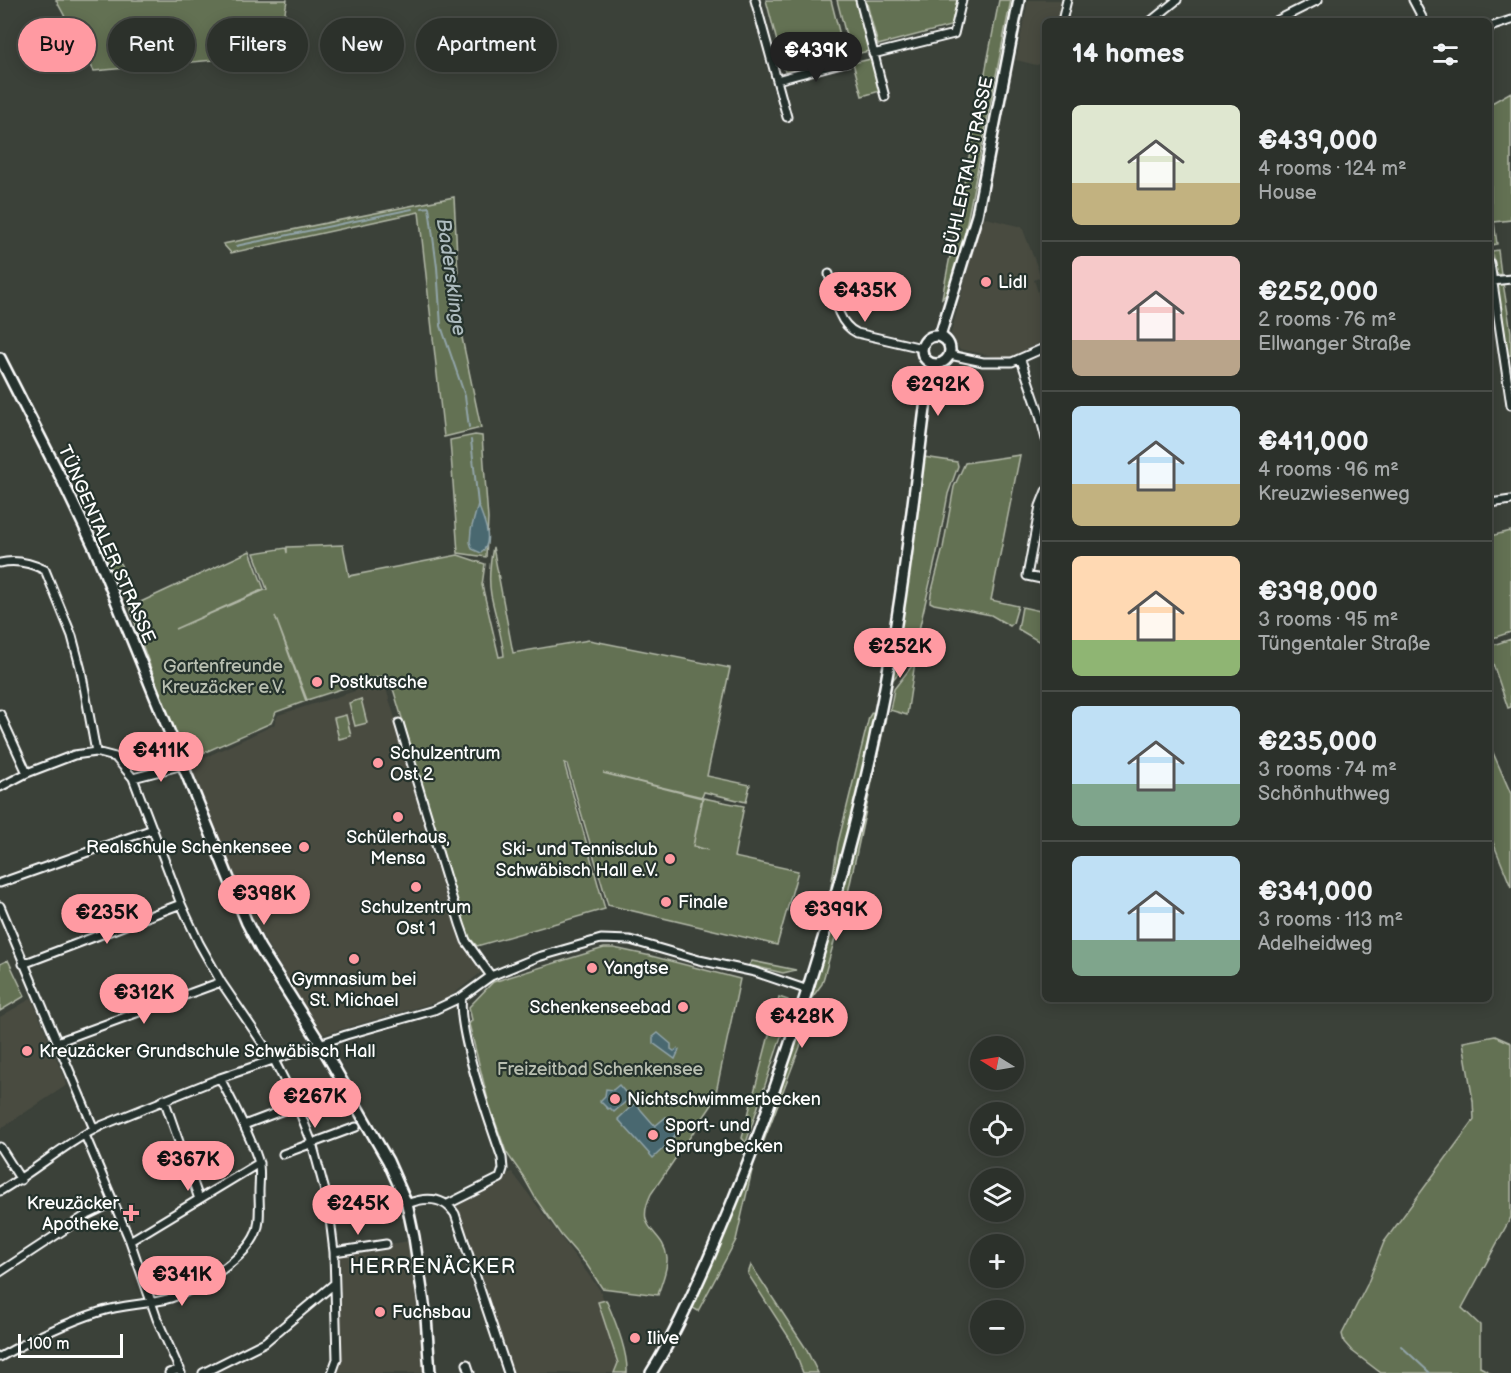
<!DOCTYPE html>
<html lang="en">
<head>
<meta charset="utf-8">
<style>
  body { margin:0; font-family:"Balsamiq Sans",sans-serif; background:#343933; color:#f1f3f6; height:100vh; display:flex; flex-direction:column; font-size:22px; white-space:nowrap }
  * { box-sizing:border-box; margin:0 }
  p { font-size:20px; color:#a6a9a9 }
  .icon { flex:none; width:33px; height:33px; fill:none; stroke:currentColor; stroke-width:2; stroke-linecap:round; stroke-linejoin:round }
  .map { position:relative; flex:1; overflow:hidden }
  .panel { position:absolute; left:1042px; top:18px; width:450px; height:984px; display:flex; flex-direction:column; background:#2c312b; border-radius:9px; box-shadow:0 3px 15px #0003,0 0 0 2px #484c47 }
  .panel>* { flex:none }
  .guide { position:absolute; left:18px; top:18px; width:570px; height:54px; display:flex; gap:12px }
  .needle { width:39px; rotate:281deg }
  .tools { position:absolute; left:970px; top:1036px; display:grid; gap:12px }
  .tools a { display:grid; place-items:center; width:54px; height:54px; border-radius:50%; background:#2c312b; box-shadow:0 3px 15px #0003,0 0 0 2px #484c47; font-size:30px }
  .scale { position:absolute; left:18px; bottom:15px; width:105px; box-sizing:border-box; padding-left:6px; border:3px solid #fff; border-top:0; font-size:16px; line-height:21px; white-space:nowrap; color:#fff; -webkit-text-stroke:4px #26332d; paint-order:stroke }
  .price { position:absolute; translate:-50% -51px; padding:0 14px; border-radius:21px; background:#ff9aa2; color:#111; font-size:20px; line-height:39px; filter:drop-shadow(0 2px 3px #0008) }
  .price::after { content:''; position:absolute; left:50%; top:36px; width:18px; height:14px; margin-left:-9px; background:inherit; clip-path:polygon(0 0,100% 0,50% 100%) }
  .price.selected { background:#222; color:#fff }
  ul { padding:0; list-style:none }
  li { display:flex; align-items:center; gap:18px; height:150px; padding:0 30px }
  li+li { border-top:2px solid #484c47 }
  li span { display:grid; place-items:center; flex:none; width:168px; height:120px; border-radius:9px; color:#555 }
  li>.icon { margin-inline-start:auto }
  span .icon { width:72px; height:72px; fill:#fffc; stroke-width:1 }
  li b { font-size:26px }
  h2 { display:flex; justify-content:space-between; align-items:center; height:72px; padding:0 30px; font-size:26px }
  .tag { padding:0 21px; border-radius:27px; background:#2c312b; box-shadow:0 3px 15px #0003,0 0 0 2px #484c47; font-size:21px; line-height:54px }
  .tag.selected { background:#ff9aa2; color:#111 }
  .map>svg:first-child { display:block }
</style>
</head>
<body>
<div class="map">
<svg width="1511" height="1373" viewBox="0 0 1511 1373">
  <rect width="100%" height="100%" fill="#3b4139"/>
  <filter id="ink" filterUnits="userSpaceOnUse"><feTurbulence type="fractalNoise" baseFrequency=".0167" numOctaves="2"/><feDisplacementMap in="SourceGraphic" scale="12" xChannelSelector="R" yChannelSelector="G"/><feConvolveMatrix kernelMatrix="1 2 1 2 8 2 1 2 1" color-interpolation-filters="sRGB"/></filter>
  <g filter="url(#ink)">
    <!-- built -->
    <path fill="#494b41" d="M1028 0H1063L1058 21H1046L1045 63 1036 65 1016 60Z
      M982 217 1022 227 1041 277 1034 280 1045 314V340L1007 359 959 349 951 333Z
      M378 684 386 689 460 927 466 944 483 971 447 999 321 1035 256 925 189 769 204 758 274 725 278 715Z
      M32 998 67 1085 0 1129V1017Z
      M512 1172 600 1290 616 1332 624 1373H508L448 1204Z
      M409 1241 419 1297 425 1373H338L342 1359 340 1252Z"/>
    <!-- green -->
    <path fill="#647152" stroke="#b2b8a8" stroke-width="1.5" d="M56 0H287L278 54 94 71Z
      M766 0H831L845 55 785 72Z
      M837 0H855L869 51 851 55Z
      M866 0H959L954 25 878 45Z
      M999 0H1011L963 242 947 294 942 298Z
      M871 59 880 91 862 96 853 63Z
      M1511 92V220L1494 222 1497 244 1491 245 1490 104Z
      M454 197 461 333 481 428 444 437 419 212 231 253 223 244Z
      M1498 250 1501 275 1495 273 1492 251Z
      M1503 283 1511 332V355L1507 356 1497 290 1499 285Z
      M475 435 482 436 488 519 486 557 458 553 450 440Z
      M1020 455 991 600 1018 606 1013 623 1010 626 991 615 934 604 930 602 931 594 943 548 954 487 965 463Z
      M924 457 957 462 958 466 948 494 938 548 913 656 890 683 914 538Z
      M1511 531V632L1490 639V536Z
      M113 543 123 571 114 575 102 549Z
      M343 545 349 576 458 555 485 564 482 585 499 657 504 656C502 635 495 615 491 595 488 579 490 563 493 547L513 653 589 640 730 668 707 776 750 785 746 802 704 792 702 797 603 773 702 798 693 847 708 850 693 846 703 798 744 806 734 857 798 871 777 945 608 905 567 764 564 763 605 909 477 946 468 936 391 682 381 676 307 700 275 616 306 701 276 712 271 723 185 761 142 644 130 607 250 551 264 589 175 629 267 589 254 553 286 548 287 553V547Z
      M1022 607 1045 612V645L1018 629Z
      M1511 639V707L1508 708 1490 655V646Z
      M915 662 907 715 890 710 894 689Z
      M361 699 367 723 355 726 349 703Z
      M872 712 875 716 856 804 834 887 829 899 838 843 869 717Z
      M346 715 351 736 339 739 334 718Z
      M886 717 848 893 822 984 811 999C838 908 863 817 882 724Z
      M1491 748 1511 794V887L1490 835Z
      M604 948H614L651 956 740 979 714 1102 651 1194C633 1232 664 1229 667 1258 668 1269 661 1284 658 1295L602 1288 587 1265 561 1235 536 1199 523 1176 506 1152 489 1104 469 1024 472 1020 469 1007 493 982Z
      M8 960 25 996 0 1011V964Z
      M752 961 796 970 783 973 749 965Z
      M779 997 788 1000 791 1006 746 1143 742 1138Z
      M808 1008 811 1016 808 1026 760 1151 758 1148Z
      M1495 1036 1511 1043V1217L1462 1308 1480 1325V1367L1491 1373H1381L1352 1351 1344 1342 1342 1334 1367 1285 1384 1242 1474 1120 1473 1101 1463 1042Z
      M753 1166 736 1240 698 1311 693 1308Z
      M751 1265 805 1347 818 1373H803L790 1339 748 1274Z
      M606 1300C615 1320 628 1351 627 1373H614L618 1363 598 1302Z"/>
    <!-- water -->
    <path fill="#48686f" stroke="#91a4a9" stroke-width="1.5" d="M478 504C483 518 495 542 481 553L472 549 470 542 471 530Z
      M658 1033 671 1044V1049L674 1051 677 1049 679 1050 675 1059 653 1043V1037Z
      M619 1085 630 1098 614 1112 610 1108 608 1109 600 1101 605 1096 606 1089 613 1090Z
      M635 1103 655 1126 666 1117 681 1127 669 1143 653 1158 618 1119Z"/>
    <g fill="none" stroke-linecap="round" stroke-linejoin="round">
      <!-- stream -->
      <path stroke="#91a4a9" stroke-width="2" d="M422 208 429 207 437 267 441 326 465 396 469 427
        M236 246 412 209
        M471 440 478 504
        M1401 1346 1430 1373"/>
      <defs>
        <path id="street" d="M755 0 787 117
          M860 0 885 97
          M1413 0 1424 21
          M1062 21 1067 0
          M1151 21 1177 0
          M1276 21 1318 0
          M1490 27 1511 20
          M873 54 954 34 962 0
          M777 80 849 61
          M1490 263 1511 405
          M829 274C834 295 836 323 857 333L922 348
          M1492 281 1511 279
          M950 355 983 362H1012L1046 347
          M1021 360 1039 412 1046 439
          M1046 491 1040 506 1027 576 1046 580
          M1490 503 1511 500
          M0 563C16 559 31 563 45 570L72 636 81 670 96 752
          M0 714 27 773
          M399 723 460 924 466 941 491 976
          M133 778 183 765
          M0 787 27 773 74 755 96 752 115 757 133 778 181 904 199 943 221 982 274 1060 297 1105 312 1143 328 1202 334 1252 337 1359 332 1373
          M0 883 153 829
          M0 906 94 1129
          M23 964 181 904
          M57 1042 221 982
          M164 1099 199 1199
          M244 1125 297 1105
          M85 1135 130 1241 157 1319 181 1373
          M0 1147 21 1180
          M283 1154 356 1127
          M0 1191C35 1171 66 1142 103 1125L220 1078 346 1035 434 1010 462 997 491 976 538 957 601 939 630 940 699 960 755 972 808 990
          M407 1204C425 1197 443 1196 455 1214L508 1373
          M448 1204 500 1178 503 1169 502 1158C490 1124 456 1028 462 997
          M130 1241 259 1163
          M334 1252 386 1244
          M0 1272 85 1216 114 1202
          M0 1357C32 1339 65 1323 99 1312 123 1304 148 1305 171 1298 196 1290 246 1258 256 1233 261 1221 259 1205 259 1192 259 1182 261 1170 258 1160 249 1132 233 1104 220 1078
          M467 1364 470 1373
          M169 1373 180 1369
          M203 1373 265 1342 334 1284"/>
        <path id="secondary" d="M922 350a14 14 0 1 1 28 0a14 14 0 1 1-28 0Z
          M940 336 977 215 1019 0
          M0 358 62 480 95 549 247 923 260 948 320 1043 388 1161 407 1204 414 1237 426 1317 430 1373
          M651 1373C673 1338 690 1300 707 1262 729 1211 750 1160 768 1108 813 978 853 848 880 713 902 605 914 494 928 385L934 365"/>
      </defs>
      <!-- street casing -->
      <use href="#street" stroke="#fff" stroke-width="11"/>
      <!-- secondary casing -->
      <use href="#secondary" stroke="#fff" stroke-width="14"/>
      <!-- street -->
      <use href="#street" stroke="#26332d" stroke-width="7"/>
      <!-- secondary -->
      <use href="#secondary" stroke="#26332d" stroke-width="9"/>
    </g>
  </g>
  <!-- markers -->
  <g fill="#ff9aa2" stroke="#26332d" stroke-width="2">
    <circle cx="986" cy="282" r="6"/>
    <circle cx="317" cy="682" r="6"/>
    <circle cx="378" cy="763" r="6"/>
    <circle cx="398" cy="817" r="6"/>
    <circle cx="304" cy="847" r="6"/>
    <circle cx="670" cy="859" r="6"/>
    <circle cx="416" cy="887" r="6"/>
    <circle cx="666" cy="902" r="6"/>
    <circle cx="354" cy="959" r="6"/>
    <circle cx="592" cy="968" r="6"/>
    <circle cx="683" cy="1007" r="6"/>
    <circle cx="27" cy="1051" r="6"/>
    <circle cx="615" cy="1099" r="6"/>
    <circle cx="653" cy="1135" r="6"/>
    <path d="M128 1204h6v6h6v6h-6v6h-6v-6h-6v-6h6z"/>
    <circle cx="380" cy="1312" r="6"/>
    <circle cx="635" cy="1338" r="6"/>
  </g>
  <g text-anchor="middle" stroke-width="4.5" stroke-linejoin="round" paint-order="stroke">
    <!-- street labels -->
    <g font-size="18" fill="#fff" stroke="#26332d">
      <text transform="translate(968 166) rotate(-78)" y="6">BÜHLERTALSTRASSE</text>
      <text transform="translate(107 544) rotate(66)" y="6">TÜNGENTALER STRASSE</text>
    </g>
    <!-- poi labels -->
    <g font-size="18" fill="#fff" stroke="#26332d" text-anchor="start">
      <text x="998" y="288">Lidl</text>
      <text x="329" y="688">Postkutsche</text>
      <text x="390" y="759">Schulzentrum<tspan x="390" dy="21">Ost 2</tspan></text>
      <text x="398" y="843" text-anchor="middle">Schülerhaus,<tspan x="398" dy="21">Mensa</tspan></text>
      <text x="292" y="853" text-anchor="end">Realschule Schenkensee</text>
      <text x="658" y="855" text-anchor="end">Ski- und Tennisclub<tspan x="658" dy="21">Schwäbisch Hall e.V.</tspan></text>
      <text x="678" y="908">Finale</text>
      <text x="416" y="913" text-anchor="middle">Schulzentrum<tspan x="416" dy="21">Ost 1</tspan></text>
      <text x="604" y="974">Yangtse</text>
      <text x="354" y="985" text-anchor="middle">Gymnasium bei<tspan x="354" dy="21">St. Michael</tspan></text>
      <text x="671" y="1013" text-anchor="end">Schenkenseebad</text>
      <text x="39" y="1057">Kreuzäcker Grundschule Schwäbisch Hall</text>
      <text x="627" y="1105">Nichtschwimmerbecken</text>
      <text x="665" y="1131">Sport- und<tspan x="665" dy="21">Sprungbecken</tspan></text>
      <text x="119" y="1209" text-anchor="end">Kreuzäcker<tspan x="119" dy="21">Apotheke</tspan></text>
      <text x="392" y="1318">Fuchsbau</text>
      <text x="647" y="1344">Ilive</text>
    </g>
    <!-- park labels -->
    <g font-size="18" fill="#b9bfb1" stroke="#26332d">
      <text x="223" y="672">Gartenfreunde<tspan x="223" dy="21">Kreuzäcker e.V.</tspan></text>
      <text x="600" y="1075">Freizeitbad Schenkensee</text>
    </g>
    <!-- water labels -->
    <g font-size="20" font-style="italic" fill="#adbbbe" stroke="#26332d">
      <text transform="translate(452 277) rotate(82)" y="7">Badersklinge</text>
    </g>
    <!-- neighbourhood labels -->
    <g font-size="20" letter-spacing="1.5" fill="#fff" stroke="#26332d">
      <text x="433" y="1273">HERRENÄCKER</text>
    </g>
  </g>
</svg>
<div class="tools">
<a><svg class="needle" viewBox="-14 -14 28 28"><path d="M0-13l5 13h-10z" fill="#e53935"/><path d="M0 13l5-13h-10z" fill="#a6a9a9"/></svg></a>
<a><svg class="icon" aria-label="locate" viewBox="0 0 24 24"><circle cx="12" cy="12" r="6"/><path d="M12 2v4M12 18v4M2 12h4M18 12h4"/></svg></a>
<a><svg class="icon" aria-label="layers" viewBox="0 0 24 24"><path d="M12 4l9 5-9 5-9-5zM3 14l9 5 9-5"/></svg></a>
<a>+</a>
<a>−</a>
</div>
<div class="scale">100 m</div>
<b class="price selected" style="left:816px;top:83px">€439K</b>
<b class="price" style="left:865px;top:323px">€435K</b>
<b class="price" style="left:938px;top:417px">€292K</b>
<b class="price" style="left:900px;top:679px">€252K</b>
<b class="price" style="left:161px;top:783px">€411K</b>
<b class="price" style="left:264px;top:926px">€398K</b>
<b class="price" style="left:836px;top:942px">€399K</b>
<b class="price" style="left:107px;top:945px">€235K</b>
<b class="price" style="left:144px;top:1025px">€312K</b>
<b class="price" style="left:802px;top:1049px">€428K</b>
<b class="price" style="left:315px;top:1129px">€267K</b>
<b class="price" style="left:188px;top:1192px">€367K</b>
<b class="price" style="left:358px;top:1236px">€245K</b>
<b class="price" style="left:182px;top:1307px">€341K</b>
<div class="guide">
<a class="tag selected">Buy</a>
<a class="tag">Rent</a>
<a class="tag">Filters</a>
<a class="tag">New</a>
<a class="tag">Apartment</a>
</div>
<section class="panel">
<h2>14 homes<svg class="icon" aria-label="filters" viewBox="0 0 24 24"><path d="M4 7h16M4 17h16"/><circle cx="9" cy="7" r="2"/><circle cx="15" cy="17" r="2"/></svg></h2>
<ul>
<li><span style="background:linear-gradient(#dfe7d0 65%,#c2b280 0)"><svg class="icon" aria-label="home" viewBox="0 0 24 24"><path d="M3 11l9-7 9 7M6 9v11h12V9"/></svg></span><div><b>€439,000</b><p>4 rooms · 124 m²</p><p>House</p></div></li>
<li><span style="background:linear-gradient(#f6c9c9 70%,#b9a48a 0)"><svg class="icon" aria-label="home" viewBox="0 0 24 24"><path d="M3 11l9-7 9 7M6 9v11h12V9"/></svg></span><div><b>€252,000</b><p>2 rooms · 76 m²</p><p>Ellwanger Straße</p></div></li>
<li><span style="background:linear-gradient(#bfe0f5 65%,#c2b280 0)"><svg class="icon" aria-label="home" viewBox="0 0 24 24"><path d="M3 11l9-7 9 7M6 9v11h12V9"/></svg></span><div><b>€411,000</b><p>4 rooms · 96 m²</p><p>Kreuzwiesenweg</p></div></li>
<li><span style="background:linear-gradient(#ffd9b3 70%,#8fb573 0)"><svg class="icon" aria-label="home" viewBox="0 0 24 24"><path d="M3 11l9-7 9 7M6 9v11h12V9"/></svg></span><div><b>€398,000</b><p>3 rooms · 95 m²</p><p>Tüngentaler Straße</p></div></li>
<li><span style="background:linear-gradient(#bfe0f5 65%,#7fa58c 0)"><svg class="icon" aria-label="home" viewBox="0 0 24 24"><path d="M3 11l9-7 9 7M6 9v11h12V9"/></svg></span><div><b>€235,000</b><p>3 rooms · 74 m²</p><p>Schönhuthweg</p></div></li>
<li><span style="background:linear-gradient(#bfe0f5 70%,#7fa58c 0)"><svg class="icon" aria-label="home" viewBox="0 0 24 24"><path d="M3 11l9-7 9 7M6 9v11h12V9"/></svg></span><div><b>€341,000</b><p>3 rooms · 113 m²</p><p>Adelheidweg</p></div></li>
</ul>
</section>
</div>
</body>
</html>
